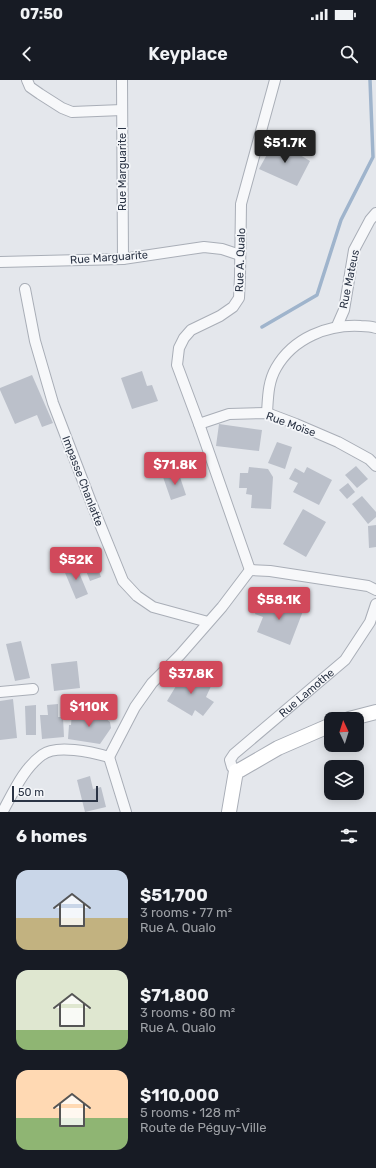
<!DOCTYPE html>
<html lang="en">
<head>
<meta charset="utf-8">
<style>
  body { margin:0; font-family:Rubik,sans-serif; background:#20242c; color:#f1f3f6; height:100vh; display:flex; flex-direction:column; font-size:15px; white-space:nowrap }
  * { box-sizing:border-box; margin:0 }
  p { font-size:13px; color:#9ea1a6 }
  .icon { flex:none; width:22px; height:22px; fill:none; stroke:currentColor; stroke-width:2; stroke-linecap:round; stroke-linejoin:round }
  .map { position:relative; height:732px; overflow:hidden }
  .drawer { display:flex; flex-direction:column; background:#171b24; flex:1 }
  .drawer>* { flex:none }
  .needle { width:26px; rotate:356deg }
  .fabs { position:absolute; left:324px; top:632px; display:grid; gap:8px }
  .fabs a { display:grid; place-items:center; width:40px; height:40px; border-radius:8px; background:#171b24; box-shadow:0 2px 10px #0003; font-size:20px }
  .scale { position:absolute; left:12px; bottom:10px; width:86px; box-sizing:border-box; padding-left:4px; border:2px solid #2b3445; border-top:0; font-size:11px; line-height:14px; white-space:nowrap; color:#2b3445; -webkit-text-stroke:3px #f4f6f9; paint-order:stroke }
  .price { position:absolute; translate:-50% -34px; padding:0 9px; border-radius:4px; background:#d1495b; color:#fff; font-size:13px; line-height:26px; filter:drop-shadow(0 1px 2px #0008) }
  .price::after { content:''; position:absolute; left:50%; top:24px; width:12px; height:9px; margin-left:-6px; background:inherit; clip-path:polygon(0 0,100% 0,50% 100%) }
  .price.current { background:#222; color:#fff }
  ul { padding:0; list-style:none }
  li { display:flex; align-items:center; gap:12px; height:100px; padding:0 16px }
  li span { display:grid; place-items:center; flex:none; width:112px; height:80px; border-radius:12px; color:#555 }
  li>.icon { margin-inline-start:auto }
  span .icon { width:48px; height:48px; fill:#fffc; stroke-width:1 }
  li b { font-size:17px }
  h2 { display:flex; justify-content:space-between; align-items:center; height:48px; padding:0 16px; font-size:17px }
  .status { display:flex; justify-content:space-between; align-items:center; height:28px; padding:0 20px; background:#171b24; direction:ltr }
  .status svg { height:11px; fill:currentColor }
  header { display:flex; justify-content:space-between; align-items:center; height:52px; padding:0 16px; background:#171b24; font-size:18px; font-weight:600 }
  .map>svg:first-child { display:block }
</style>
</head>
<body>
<div class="status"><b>07:50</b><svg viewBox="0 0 49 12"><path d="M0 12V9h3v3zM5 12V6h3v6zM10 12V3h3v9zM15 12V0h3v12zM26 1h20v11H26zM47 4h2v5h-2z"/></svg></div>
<header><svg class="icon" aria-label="back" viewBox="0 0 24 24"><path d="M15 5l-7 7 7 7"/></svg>Keyplace<svg class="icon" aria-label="search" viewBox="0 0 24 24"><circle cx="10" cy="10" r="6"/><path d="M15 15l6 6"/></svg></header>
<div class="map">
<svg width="376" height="732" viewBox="0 0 376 732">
  <rect width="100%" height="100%" fill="#e4e7ec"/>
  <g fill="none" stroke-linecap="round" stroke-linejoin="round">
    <!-- stream -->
    <path stroke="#9fb4cc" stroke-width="3.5" d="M262 247 317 215 341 140 373 77 370 0"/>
  </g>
  <!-- building -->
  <path fill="#bbc0ca" d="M275 60 310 81 297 106 259 89Z
    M142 291 147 306 152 305 158 321 132 329 121 298Z
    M32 295 53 343 42 347 37 335 15 344 0 310V308Z
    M219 344 262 350 259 371 216 366Z
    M277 362 292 367 285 389 268 383Z
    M356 386 368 399 357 408 345 395Z
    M249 387 268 389 273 397 271 429 251 428 252 415 246 414 247 408H239L240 393H248Z
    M307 387 332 400 319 425 293 412 298 403 289 399 295 388 304 393Z
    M178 391 186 415 171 420 163 397Z
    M348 403 355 412 347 419 339 410Z
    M362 416 376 432V437L368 444 352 424Z
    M303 429 326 442 306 477 283 464Z
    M376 445V467L369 468 368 446Z
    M93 474 101 497 90 501 81 478Z
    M75 483 88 514 76 519 63 488Z
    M270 518 303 531 290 565 257 552 263 537 255 534 259 524 267 527Z
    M21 561 30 598 15 601 6 564Z
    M77 581 80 608 54 611 51 584Z
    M185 591 201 600 212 604 206 617 214 622 203 636 195 630 192 636 167 621Z
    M13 619 17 658 0 660V621Z
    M58 624V637H63L64 657 42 659 40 635H48L47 625Z
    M36 625V655H26L25 626Z
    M72 632 101 635 110 642 111 648 100 664 68 659 69 645H71Z
    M90 696 93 709 101 707 106 727 85 732 77 700Z"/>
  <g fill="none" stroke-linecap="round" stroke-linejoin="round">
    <defs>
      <g id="street">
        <path d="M27 0 30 7 40 14 62 28 72 32 122 30"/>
        <path d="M122 0 123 179"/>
        <path d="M0 182 123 179 204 167 222 169 240 175"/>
        <path d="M25 209 35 261 53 323 91 422 123 501 137 516 153 527 208 542"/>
        <path d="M337 246 344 230 354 170 370 140 376 133"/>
        <path d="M267 333C268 317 268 302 276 288 293 258 328 244 361 246 366 246 371 246 376 248"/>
        <path d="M199 344 229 334 267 333 296 344 338 362 369 379 376 386"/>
        <path d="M250 490 199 344 177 285 179 268 184 258 191 250 220 236 233 227 239 218 240 196 241 124 275 0"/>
        <path d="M250 490 270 491 368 506 376 510"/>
        <path d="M0 612 33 609"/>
        <path d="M109 677 126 732"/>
        <path id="s1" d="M236 691 232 687 230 680 234 674 345 580 370 542 376 524"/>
        <path d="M0 732 4 729C14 711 24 688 42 675 56 664 92 672 109 677L135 627 152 603 180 575 222 527 250 490"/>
      </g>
      <path id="secondary" d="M349 639 376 632
        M229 732 236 691 240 690 278 668 331 645"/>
    </defs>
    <!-- street casing -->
    <use href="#street" stroke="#a9aeb7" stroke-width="12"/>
    <!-- secondary casing -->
    <use href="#secondary" stroke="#a9aeb7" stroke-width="16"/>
    <!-- street -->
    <use href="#street" stroke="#f7f8fa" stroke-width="10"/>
    <!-- secondary -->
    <use href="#secondary" stroke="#fff" stroke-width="14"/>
  </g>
  <g text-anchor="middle" stroke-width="3.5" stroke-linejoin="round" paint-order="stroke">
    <!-- street labels -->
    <g font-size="11" fill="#2b3445" stroke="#f4f6f9">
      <text transform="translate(122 89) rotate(-90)" y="4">Rue Marguarite I</text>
      <text transform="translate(109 177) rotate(-4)" y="4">Rue Marguarite</text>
      <text transform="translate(240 180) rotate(-88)" y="4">Rue A. Qualo</text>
      <text transform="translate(349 199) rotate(-78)" y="4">Rue Mateus</text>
      <text transform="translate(291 344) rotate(20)" y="4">Rue Moïse</text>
      <text transform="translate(83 401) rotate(69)" y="4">Impasse Chanlatte</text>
      <text dy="4" stroke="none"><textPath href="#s1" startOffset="115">Rue Lamothe</textPath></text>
    </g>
  </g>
</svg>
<div class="fabs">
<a><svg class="needle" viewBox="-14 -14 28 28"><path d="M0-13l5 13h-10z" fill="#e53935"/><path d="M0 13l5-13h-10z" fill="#9ea1a6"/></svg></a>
<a><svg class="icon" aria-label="layers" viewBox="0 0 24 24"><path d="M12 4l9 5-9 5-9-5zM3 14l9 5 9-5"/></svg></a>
</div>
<div class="scale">50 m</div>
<b class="price current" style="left:285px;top:84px">$51.7K</b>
<b class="price" style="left:175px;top:406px">$71.8K</b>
<b class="price" style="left:76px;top:501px">$52K</b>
<b class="price" style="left:279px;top:541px">$58.1K</b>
<b class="price" style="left:191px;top:615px">$37.8K</b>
<b class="price" style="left:89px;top:648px">$110K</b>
</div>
<section class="drawer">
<h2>6 homes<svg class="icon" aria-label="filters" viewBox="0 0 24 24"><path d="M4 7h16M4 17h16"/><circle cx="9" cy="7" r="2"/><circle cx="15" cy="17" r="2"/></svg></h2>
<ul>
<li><span style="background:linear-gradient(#c9d6e8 60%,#c2b280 0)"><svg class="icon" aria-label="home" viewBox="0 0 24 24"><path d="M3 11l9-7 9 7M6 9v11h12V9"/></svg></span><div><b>$51,700</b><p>3 rooms · 77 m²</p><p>Rue A. Qualo</p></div></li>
<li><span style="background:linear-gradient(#dfe7d0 75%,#8fb573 0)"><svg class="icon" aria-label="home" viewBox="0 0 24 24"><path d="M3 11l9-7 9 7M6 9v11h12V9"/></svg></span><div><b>$71,800</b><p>3 rooms · 80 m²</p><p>Rue A. Qualo</p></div></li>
<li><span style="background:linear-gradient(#ffd9b3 60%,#8fb573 0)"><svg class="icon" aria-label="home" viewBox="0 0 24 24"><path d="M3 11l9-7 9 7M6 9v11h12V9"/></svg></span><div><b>$110,000</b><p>5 rooms · 128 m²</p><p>Route de Péguy-Ville</p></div></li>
</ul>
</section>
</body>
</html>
